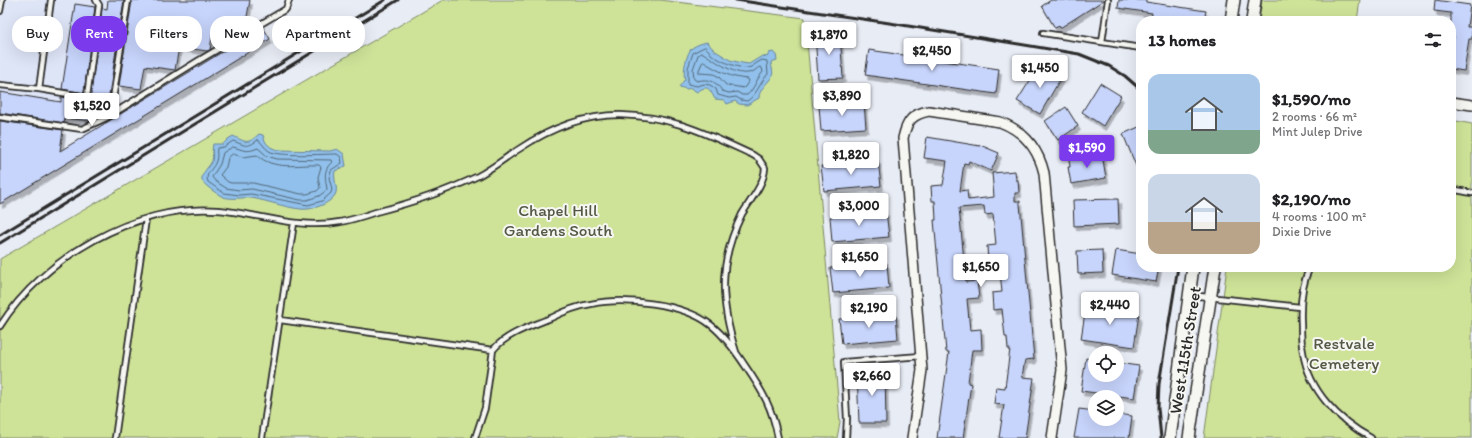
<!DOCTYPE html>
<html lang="en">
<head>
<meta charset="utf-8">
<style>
  body { margin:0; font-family:Itim,sans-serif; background:#f2f2f2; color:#202124; height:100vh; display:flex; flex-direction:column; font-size:15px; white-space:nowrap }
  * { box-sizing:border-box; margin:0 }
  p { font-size:13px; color:#757577 }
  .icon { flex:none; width:22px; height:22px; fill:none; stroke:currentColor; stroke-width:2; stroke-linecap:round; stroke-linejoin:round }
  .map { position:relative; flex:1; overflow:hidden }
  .sheet { position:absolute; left:1136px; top:16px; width:320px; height:256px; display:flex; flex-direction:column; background:#fff; border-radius:16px; box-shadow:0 4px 16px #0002 }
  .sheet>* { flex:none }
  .banner { position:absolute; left:12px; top:16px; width:380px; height:36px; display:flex; gap:8px }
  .controls { position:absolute; left:1088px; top:346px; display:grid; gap:8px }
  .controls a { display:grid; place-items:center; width:36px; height:36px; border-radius:50%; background:#fff; box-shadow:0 4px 16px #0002; font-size:20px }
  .price { position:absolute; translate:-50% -34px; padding:0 9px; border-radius:4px; background:#fff; color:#222; font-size:13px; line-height:26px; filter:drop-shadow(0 1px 2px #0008) }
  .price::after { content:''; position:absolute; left:50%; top:24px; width:12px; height:9px; margin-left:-6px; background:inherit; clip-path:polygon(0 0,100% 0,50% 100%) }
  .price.selected { background:#7c3aed; color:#fff }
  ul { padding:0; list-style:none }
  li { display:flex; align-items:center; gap:12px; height:100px; padding:0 12px }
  li span { display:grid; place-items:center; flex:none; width:112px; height:80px; border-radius:12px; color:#555 }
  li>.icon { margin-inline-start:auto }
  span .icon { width:48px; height:48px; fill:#fffc; stroke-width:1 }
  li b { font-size:17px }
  h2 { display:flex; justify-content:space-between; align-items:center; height:48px; padding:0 12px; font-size:17px }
  .chip { padding:0 14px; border-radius:16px; background:#fff; box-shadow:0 4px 16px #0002; font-size:14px; line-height:36px }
  .chip.selected { background:#7c3aed; color:#fff }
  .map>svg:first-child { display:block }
</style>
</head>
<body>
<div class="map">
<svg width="1472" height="438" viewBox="0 0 1472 438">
  <defs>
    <filter id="shadow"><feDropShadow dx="2.5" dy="4.5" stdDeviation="0" flood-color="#0004"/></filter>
  </defs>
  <rect width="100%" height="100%" fill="#e8ecf5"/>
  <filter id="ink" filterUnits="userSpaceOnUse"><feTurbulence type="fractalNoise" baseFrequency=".025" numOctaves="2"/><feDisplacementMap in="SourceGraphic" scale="8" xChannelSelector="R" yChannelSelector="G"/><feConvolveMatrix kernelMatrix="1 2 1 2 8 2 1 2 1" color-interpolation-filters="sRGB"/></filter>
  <g filter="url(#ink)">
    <!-- built -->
    <path fill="#dee5f7" d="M0 0H107L91 106 0 93Z"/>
    <!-- green -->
    <path fill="#cee398" stroke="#7c8762" d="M443 0H660L805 18 840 422 837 438H0V259Z
      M1262 0H1360L1357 21H1259Z
      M1451 120 1472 124V438H1204L1227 267H1451Z"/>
    <!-- water -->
    <path fill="#90c0eb" stroke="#68849e" d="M707 42 714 50 730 60 742 63 749 64 762 56 767 57 769 53 773 52 776 55 777 60 771 62C771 67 774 71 772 76 769 83 759 88 759 98L747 105 739 104 735 101 727 104 724 100 715 99C710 91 709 83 697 92L691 88 687 89 679 87 685 79C682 72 687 52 692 48 696 45 702 43 707 42Z
      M259 134 263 135C265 144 270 148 278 150L330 151 337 149 344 154 346 166 335 171C333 181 339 188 335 195 330 203 317 208 308 209 295 211 266 200 251 198 242 197 233 200 223 197 219 195 203 185 202 180 201 173 209 167 212 161 214 156 211 150 213 144H223L228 139 233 136C246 142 247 145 259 134Z"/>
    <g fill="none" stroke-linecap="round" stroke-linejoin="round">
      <!-- shore -->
      <path stroke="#536778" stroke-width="1" d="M705 47C708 49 709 51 711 54 718 60 742 71 751 67 754 65 758 62 762 60L767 61 768 74C760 82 757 95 747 101L741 100 736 97 729 98 718 95 716 89 710 85 704 84 697 86 688 84V68L693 53Z
        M703 53C715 60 736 78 752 72 755 71 757 68 760 67L762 68 763 72C756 79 754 90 747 95H742L737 92 729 93 722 91C716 81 709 78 697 81L694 79 693 69 698 55Z
        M704 62C718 71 731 78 748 79L749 81 744 88 726 85 719 77 714 74 699 73V70L702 63Z
        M258 140C262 142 264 148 269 151 278 157 324 154 337 154L341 157 342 163 331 170 329 178 332 189 331 193 322 201 308 205 251 194 239 195 224 193 208 182C204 173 214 169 216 161 218 156 216 152 217 148L224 147 233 141C245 145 246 149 258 140Z
        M233 147C244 150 246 153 258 148L267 156 277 159 331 160 332 162C322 171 326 179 327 190L319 196 307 200H300L252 189 239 190 226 188 215 181 212 177 220 164 223 153Z
        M233 154 243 157 257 155C274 171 298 164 319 165L321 167 318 177 320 188 317 191 307 194H301L253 183H231L228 182 220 175 226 167 228 158Z"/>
    </g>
    <!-- building -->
    <path fill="#c7d4fb" stroke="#2b2b2b" filter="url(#shadow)" d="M108 0H124L107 108 92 106 90 121 65 118 64 123 0 113V92L61 102V97L86 101 90 100 102 8 107 9Z
      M132 0H250L245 28 214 23 210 50 207 51 179 47 175 70 145 66 141 89 119 86Z
      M1051 0H1104L1060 28 1059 26 1055 28 1042 6Z
      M1119 0H1146V2L1206 11 1204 21H1151L1152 13 1118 8Z
      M1435 0 1470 5 1467 27H1472V39H1469L1464 71 1451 69V56L1454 36 1451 35V13L1434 11Z
      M75 4 95 7 84 93 62 89Z
      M263 27 270 39 0 204V121L63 130 60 151Z
      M840 33 843 78 818 79 815 34Z
      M869 50 999 69 996 94 865 75Z
      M1041 63 1062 76 1040 114 1017 101Z
      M1100 83 1121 96 1103 126 1082 112Z
      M864 103 866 128 821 131 819 106Z
      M1066 107 1078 126 1058 140 1045 121Z
      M1141 126V178L1123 134Z
      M927 137 980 146V145L999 153 991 171 969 161 968 164 964 163 960 191 967 190 968 200 994 197 992 173 1015 171 1016 180H1018L1019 193H1015V201H1020V204L1034 359 1025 360 1022 377 1034 378 1025 438H999L1004 405 994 404 996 387 1005 388 1010 349H1008L1007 337H1005L1002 309 993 310 992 293 1002 292 999 262 988 263 987 246 996 245 993 214 985 215 984 206 959 208 966 282 977 281 979 298 967 299 970 330 981 329 982 350H972L968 383 971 384 963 438H937L949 352H946L934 220H936L935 201H932L931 186 943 185 947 161 924 158Z
      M1102 154 1106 178 1071 184 1068 167H1070L1069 159Z
      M878 160 881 186 824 191 821 166Z
      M1118 199 1119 224 1074 226 1073 200Z
      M886 211 889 237 832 242 830 217Z
      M1102 250 1103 273 1078 274 1077 251Z
      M1116 250 1141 254V267H1159L1156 282 1112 275Z
      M887 263 889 288 833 293 830 268Z
      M1086 306 1139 314 1134 347 1081 339Z
      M896 314 898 339 842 344 839 319Z
      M1086 358 1095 360V375H1117V363L1139 366 1134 398 1081 391Z
      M885 370 886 423H859L857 371Z
      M1079 409 1095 411V419H1117V414L1132 416 1129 438H1074Z"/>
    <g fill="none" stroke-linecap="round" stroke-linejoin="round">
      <defs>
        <path id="service" d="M0 11 2 0
          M1043 33 1141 48
          M1102 42 1108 0
          M0 85 39 89 51 0
          M39 89 87 97 99 5 96 0
          M115 113 113 99 128 0
          M0 117 82 129 106 118 198 61 286 9 289 0
          M1451 189 1472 193
          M1310 267C1301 285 1300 305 1301 324 1301 333 1301 343 1303 352 1309 391 1338 420 1371 438
          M1190 295 1300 307
          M280 320 493 350
          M0 326C43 258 135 204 217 210 258 213 299 230 340 222 352 220 364 216 376 212 411 203 445 192 478 176 493 168 505 158 519 149 549 129 584 115 620 115 673 116 707 134 753 155L759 159 765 168C764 185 750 200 742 214 718 263 720 301 736 352
          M115 438 146 219
          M262 438 294 223
          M475 438 485 408 493 350C506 334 531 326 551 318 563 312 577 306 591 304 624 297 683 303 711 325 725 336 736 352 746 367 763 392 772 407 778 438
          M846 438 847 419 844 362 921 356"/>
        <path id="minor" d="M1451 102 1472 105
          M912 438 922 370 903 138C907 121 912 114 929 111L1000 122C1024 131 1038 148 1044 173L1062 370 1052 438"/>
        <path id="tertiary" d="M1231 21 1234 0
          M1252 21 1255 0
          M1170 438 1193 267
          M1189 438 1215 267"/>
      </defs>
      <!-- service casing -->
      <use href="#service" stroke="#2b2b2b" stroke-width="8"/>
      <!-- minor casing -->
      <use href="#minor" stroke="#2b2b2b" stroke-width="12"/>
      <!-- tertiary casing -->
      <use href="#tertiary" stroke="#2b2b2b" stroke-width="14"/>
      <!-- service -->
      <use href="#service" stroke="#f6f6f2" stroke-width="4.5"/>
      <!-- minor -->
      <use href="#minor" stroke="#f6f6f2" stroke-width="9"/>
      <!-- tertiary -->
      <use href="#tertiary" stroke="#f6f6f2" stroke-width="11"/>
      <!-- rail -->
      <path stroke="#2b2b2b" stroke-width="3" d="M736 0 896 24 1079 54 1109 66 1125 76 1141 90
        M0 235 385 0
        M0 243 398 0
        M1161 438 1158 408 1159 384 1178 267"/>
    </g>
  </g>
  <g text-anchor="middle" stroke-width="4" stroke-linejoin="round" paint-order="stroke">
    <!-- park labels -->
    <g font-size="17" fill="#545946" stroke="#f6f6f2">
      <text x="558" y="216">Chapel Hill<tspan x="558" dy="20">Gardens South</tspan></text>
      <text x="1344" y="349">Restvale<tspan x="1344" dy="20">Cemetery</tspan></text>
    </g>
    <!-- street labels -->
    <g font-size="17" fill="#2b2b2b" stroke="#f6f6f2">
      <text transform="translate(1185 350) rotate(-81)" y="6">West 115th Street</text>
    </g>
  </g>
</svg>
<div class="controls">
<a><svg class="icon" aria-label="locate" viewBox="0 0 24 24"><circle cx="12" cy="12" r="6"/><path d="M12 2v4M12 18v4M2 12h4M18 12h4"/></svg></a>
<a><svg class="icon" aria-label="layers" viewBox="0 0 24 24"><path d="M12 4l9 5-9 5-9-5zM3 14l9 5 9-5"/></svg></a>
</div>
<b class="price" style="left:829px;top:56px">$1,870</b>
<b class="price" style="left:932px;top:72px">$2,450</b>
<b class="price" style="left:1040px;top:89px">$1,450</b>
<b class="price" style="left:842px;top:117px">$3,890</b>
<b class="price" style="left:92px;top:127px">$1,520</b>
<b class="price selected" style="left:1087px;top:169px">$1,590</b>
<b class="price" style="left:851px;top:176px">$1,820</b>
<b class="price" style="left:859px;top:227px">$3,000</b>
<b class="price" style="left:860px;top:278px">$1,650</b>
<b class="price" style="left:981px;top:288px">$1,650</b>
<b class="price" style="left:1110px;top:326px">$2,440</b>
<b class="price" style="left:869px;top:329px">$2,190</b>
<b class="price" style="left:872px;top:397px">$2,660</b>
<div class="banner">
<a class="chip">Buy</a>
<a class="chip selected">Rent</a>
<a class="chip">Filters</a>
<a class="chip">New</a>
<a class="chip">Apartment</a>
</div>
<section class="sheet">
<h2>13 homes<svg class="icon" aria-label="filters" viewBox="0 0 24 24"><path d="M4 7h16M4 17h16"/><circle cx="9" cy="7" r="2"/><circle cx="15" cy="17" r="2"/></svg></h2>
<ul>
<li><span style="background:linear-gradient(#a9c7e8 70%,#7fa58c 0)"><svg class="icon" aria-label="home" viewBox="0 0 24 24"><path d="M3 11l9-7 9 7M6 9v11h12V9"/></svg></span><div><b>$1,590/mo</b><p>2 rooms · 66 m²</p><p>Mint Julep Drive</p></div></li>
<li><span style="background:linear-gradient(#c9d6e8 60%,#b9a48a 0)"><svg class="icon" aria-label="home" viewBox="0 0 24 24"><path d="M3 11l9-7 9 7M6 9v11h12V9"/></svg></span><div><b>$2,190/mo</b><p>4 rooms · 100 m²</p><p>Dixie Drive</p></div></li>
</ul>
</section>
</div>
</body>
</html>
